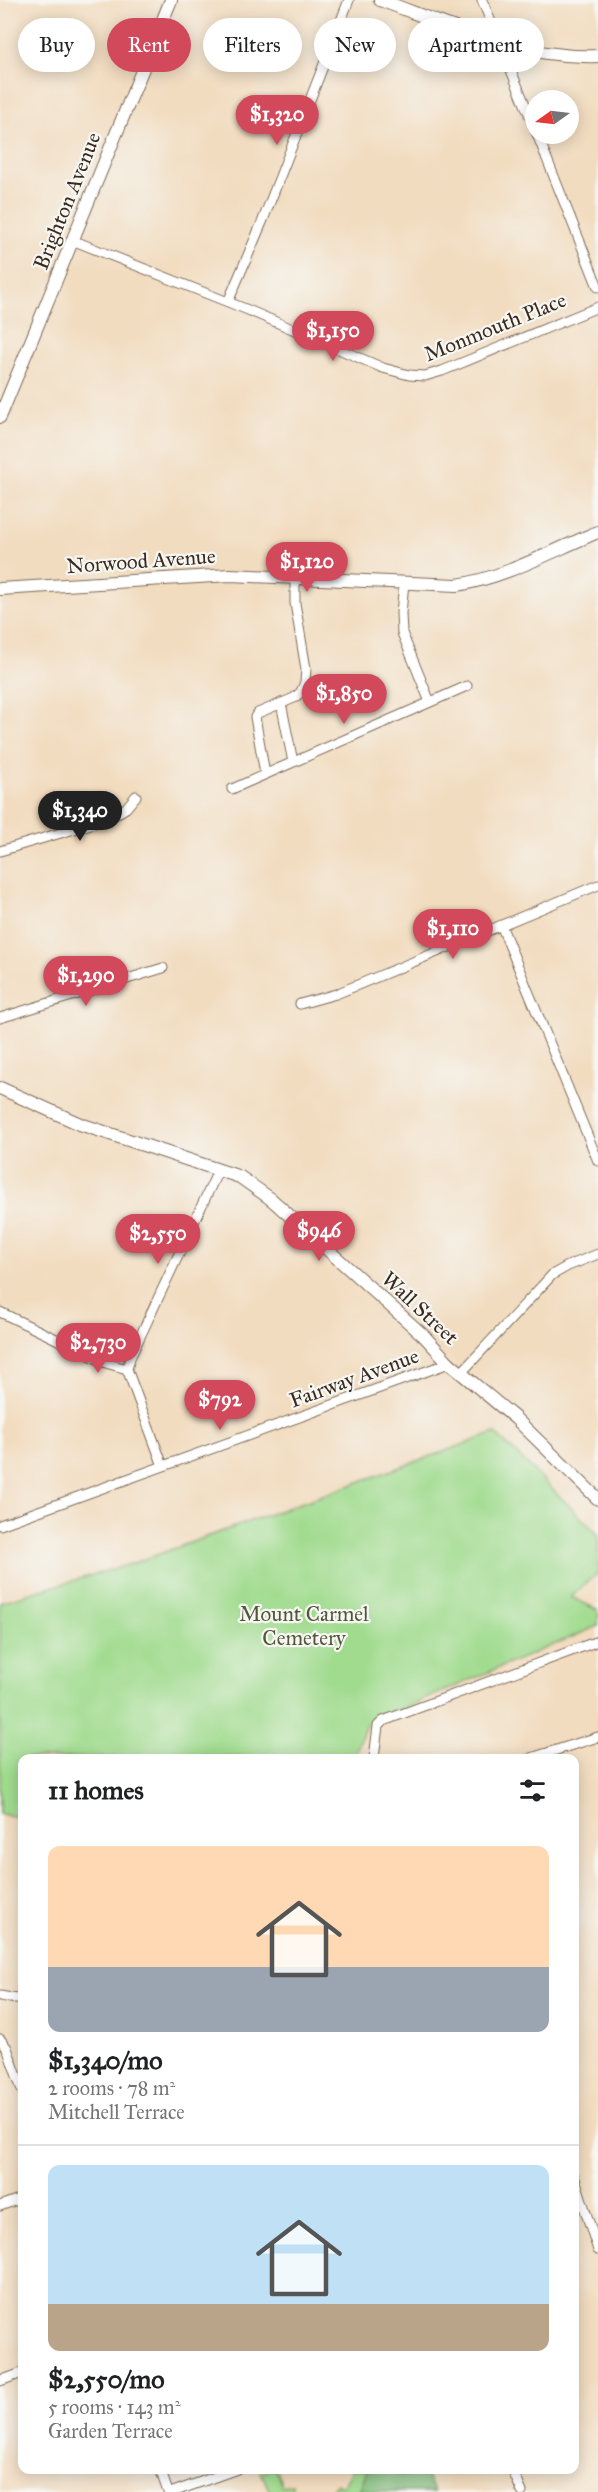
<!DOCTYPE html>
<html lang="en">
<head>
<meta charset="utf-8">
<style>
  body { margin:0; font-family:"IM FELL Great Primer",serif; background:#f6f6f6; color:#202124; height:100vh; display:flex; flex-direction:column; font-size:22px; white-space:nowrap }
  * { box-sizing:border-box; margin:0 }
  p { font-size:20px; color:#757577 }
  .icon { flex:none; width:33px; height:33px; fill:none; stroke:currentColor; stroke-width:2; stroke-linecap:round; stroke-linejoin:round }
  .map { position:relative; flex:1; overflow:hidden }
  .details { position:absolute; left:18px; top:1754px; width:561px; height:720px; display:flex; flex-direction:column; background:#fff; border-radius:12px; box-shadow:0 3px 15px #0003 }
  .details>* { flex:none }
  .top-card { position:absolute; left:18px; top:18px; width:562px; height:54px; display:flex; gap:12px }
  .needle { width:39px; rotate:256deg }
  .tools { position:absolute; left:525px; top:90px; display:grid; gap:12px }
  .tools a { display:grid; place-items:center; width:54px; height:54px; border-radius:50%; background:#fff; box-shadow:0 3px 15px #0003; font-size:30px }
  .price { position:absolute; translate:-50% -51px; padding:0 14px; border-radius:21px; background:#d1495b; color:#fff; font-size:20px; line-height:39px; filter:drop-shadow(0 2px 3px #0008) }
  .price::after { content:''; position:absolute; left:50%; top:36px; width:18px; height:14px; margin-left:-9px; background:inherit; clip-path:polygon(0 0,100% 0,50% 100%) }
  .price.current { background:#222; color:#fff }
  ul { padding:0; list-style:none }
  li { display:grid; align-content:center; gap:12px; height:318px; padding:0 30px }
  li+li { border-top:2px solid #e0e0e0 }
  li span { display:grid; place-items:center; height:186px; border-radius:12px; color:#555 }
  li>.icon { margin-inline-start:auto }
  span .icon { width:108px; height:108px; fill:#fffc; stroke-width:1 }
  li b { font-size:26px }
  h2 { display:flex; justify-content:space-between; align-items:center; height:72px; padding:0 30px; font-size:26px }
  .pill { padding:0 21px; border-radius:27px; background:#fff; box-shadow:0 3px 15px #0003; font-size:21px; line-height:54px }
  .pill.current { background:#d1495b; color:#fff }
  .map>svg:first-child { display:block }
</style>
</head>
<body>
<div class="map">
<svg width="598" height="2492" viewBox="0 0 598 2492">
  <rect width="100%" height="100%" fill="#f6f6f2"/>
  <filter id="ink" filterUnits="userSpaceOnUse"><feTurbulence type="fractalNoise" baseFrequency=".0167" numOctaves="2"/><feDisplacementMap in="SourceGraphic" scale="12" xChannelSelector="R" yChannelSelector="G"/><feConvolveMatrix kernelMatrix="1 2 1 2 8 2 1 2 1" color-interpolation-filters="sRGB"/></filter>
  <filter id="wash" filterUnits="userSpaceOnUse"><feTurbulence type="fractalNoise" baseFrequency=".008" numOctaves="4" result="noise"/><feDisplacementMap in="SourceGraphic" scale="24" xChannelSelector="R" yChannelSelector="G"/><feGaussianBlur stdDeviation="1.35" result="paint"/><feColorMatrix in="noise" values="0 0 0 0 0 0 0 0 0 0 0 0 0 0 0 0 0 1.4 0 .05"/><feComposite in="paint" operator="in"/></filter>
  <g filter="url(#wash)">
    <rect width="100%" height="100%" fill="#f2dcbf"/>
    <!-- green -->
    <path fill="#a0db8e" stroke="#6e8256" stroke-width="1.5" d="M495 1433 598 1534V1573L571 1597 598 1610V1626L366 1724 354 1758H22V1817L0 1814V1602L134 1563Z
      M271 2469H275L282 2486 292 2484 293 2492H270L261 2472Z
      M353 2469H404L399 2492H324L331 2490 337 2483 342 2487Z"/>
    <!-- forest -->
    <path fill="#80bb79" stroke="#5e724c" stroke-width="1.5" d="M367 2469H385L398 2475 426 2473 434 2492H359Z"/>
  </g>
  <g filter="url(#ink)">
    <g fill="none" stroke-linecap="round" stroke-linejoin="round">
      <defs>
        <path id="minor" d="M482 0 536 131
          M537 134 598 287
          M72 240 248 310 383 368 409 375 425 376 442 371 598 307
          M228 302 263 220 349 0
          M404 583 401 613 402 633 430 702
          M281 703 293 762
          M265 774 255 717 258 713 294 698 301 692 305 682 306 669 295 603V577
          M232 789 467 686
          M0 851 108 819 126 808 136 796
          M501 925 598 1161
          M300 1004 336 994 598 885
          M0 1018 163 968
          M0 1312 106 1363 127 1369 163 1466
          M127 1369 130 1358 218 1171
          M462 1372 552 1275 568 1266 598 1254
          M0 1525 449 1363
          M374 1758 378 1726 383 1721 598 1641
          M531 1758 598 1737
          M0 1996 22 2000
          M0 2039 7 2048 22 2090
          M574 2176 598 2250
          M0 2206 22 2198
          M0 2381 22 2373
          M160 2469 168 2492
          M512 2469 522 2492
          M173 2492 237 2469"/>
        <path id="tertiary" d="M380 0C451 26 521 59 598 56
          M0 417 171 0
          M0 589 230 575 457 585C504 578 554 550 598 532
          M0 1088 80 1124 240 1177 271 1199 424 1336 449 1363 515 1418 598 1499"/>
      </defs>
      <!-- minor casing -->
      <use href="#minor" stroke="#7b6856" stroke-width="11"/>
      <!-- tertiary casing -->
      <use href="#tertiary" stroke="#7b6856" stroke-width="14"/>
      <!-- minor -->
      <use href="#minor" stroke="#fff" stroke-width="9"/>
      <!-- tertiary -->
      <use href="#tertiary" stroke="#fff" stroke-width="12"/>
    </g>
  </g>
  <g text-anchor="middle" stroke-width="4.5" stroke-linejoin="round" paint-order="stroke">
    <!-- street labels -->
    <g font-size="21" fill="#3b2a1e" stroke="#f6f6f2">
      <text transform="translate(67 201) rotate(-68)" y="7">Brighton Avenue</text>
      <text transform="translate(495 327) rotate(-22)" y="7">Monmouth Place</text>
      <text transform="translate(141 561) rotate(-4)" y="7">Norwood Avenue</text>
      <text transform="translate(420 1308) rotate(43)" y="7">Wall Street</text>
      <text transform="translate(354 1378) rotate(-20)" y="7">Fairway Avenue</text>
    </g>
    <!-- park labels -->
    <g font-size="21" fill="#54563a" stroke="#f6f6f2">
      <text x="304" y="1621">Mount Carmel<tspan x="304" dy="24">Cemetery</tspan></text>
    </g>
  </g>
</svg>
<div class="tools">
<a><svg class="needle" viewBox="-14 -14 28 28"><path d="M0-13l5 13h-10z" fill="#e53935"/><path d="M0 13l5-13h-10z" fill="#757577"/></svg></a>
</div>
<b class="price" style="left:277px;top:146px">$1,320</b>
<b class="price" style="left:333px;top:362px">$1,150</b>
<b class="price" style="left:307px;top:593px">$1,120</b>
<b class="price" style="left:344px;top:725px">$1,850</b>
<b class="price current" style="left:80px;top:842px">$1,340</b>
<b class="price" style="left:453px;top:960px">$1,110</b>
<b class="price" style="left:86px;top:1007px">$1,290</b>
<b class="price" style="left:319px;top:1262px">$946</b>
<b class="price" style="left:158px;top:1265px">$2,550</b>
<b class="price" style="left:98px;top:1374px">$2,730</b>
<b class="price" style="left:220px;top:1431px">$792</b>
<div class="top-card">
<a class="pill">Buy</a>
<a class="pill current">Rent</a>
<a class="pill">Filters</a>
<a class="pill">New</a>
<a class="pill">Apartment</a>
</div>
<section class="details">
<h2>11 homes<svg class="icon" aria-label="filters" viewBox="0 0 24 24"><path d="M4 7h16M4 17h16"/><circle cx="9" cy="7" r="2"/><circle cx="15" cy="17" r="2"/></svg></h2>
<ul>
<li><span style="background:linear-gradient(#ffd9b3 65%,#9aa5b1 0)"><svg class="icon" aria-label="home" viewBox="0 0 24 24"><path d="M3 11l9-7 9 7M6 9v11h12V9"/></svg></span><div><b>$1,340/mo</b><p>2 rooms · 78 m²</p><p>Mitchell Terrace</p></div></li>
<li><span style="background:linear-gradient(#bfe0f5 75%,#b9a48a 0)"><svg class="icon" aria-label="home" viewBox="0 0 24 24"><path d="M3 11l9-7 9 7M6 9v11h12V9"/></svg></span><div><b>$2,550/mo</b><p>5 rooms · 143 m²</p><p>Garden Terrace</p></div></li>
</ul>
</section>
</div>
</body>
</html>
